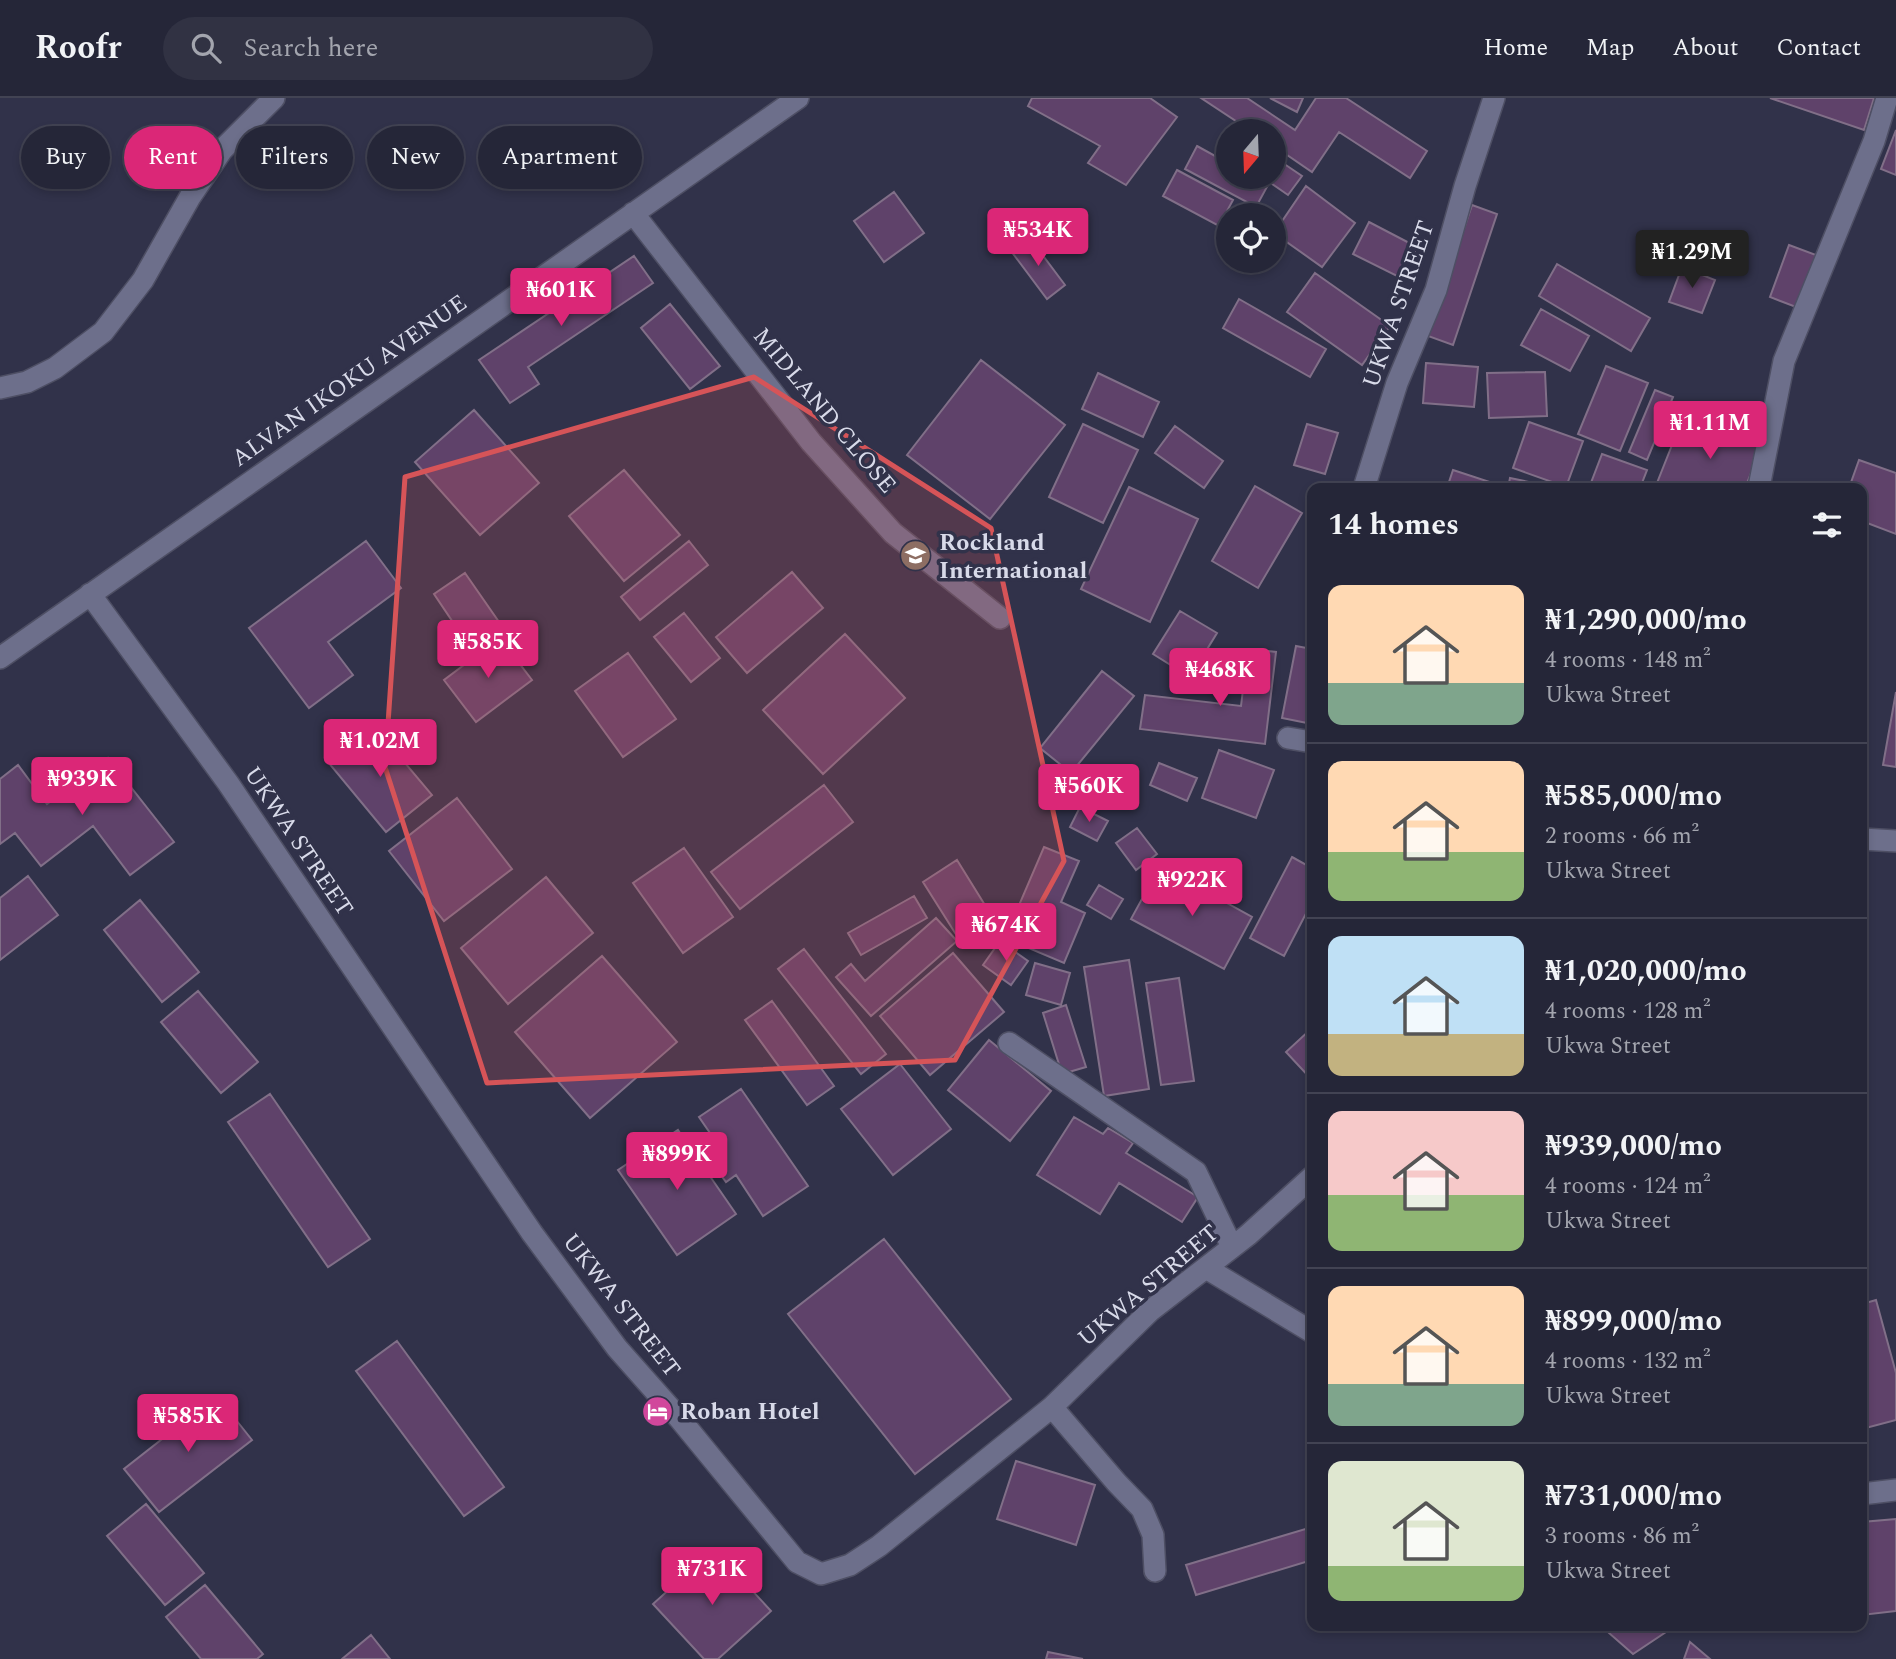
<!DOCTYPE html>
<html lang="en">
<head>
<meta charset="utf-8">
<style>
  body { margin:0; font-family:Spectral,serif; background:#313243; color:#f1f3f6; height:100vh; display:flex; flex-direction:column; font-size:26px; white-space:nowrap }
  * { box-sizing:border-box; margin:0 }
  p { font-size:23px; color:#a3a5ae }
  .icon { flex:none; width:38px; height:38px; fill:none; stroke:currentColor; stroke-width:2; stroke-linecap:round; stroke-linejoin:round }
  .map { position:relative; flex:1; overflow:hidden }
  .drawer { position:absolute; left:1307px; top:385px; width:560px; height:1148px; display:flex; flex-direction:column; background:#252638; border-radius:14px; box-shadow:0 4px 10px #0003,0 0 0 2px #424353 }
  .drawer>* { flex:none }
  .guide { position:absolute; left:21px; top:28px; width:665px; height:63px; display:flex; gap:14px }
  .needle { width:46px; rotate:199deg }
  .buttons { position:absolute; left:1216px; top:21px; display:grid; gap:14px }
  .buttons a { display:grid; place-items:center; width:70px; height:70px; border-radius:50%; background:#252638; box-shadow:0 4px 10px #0003,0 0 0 2px #424353; font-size:35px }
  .price { position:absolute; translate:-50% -60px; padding:0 16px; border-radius:7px; background:#db2777; color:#fff; font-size:23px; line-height:46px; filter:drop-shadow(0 2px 4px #0008) }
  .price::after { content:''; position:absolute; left:50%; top:42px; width:21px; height:16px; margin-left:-10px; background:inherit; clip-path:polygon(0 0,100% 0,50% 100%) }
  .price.selected { background:#222; color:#fff }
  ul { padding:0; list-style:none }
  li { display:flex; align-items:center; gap:21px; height:175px; padding:0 21px }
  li+li { border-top:2px solid #424353 }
  li span { display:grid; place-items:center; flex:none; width:196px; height:140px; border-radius:14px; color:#555 }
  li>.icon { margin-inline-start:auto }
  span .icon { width:84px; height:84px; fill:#fffc; stroke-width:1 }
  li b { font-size:30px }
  h2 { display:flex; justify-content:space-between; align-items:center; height:84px; padding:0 21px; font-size:30px }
  .pill { padding:0 24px; border-radius:32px; background:#252638; box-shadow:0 4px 10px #0003,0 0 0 2px #424353; font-size:24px; line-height:63px }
  .pill.selected { background:#db2777; color:#fff }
  header { display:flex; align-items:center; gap:42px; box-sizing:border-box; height:98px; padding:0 35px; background:#252638; border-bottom:2px solid #424353 }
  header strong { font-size:33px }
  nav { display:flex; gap:38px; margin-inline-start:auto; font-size:24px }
  .search { width:490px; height:63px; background:#313243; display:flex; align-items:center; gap:18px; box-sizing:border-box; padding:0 24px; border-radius:38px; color:#a3a5ae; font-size:26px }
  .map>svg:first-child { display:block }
</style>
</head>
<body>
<header>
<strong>Roofr</strong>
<div class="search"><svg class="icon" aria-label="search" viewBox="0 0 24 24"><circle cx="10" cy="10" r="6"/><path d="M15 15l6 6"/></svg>Search here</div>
<nav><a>Home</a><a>Map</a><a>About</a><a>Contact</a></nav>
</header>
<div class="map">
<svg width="1896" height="1561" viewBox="0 0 1896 1561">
  <rect width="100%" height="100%" fill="#31324a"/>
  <!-- building -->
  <path fill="#5f426a" stroke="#816f88" stroke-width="2" d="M1032 0H1150L1177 19 1126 87 1088 65 1100 48 1028 8Z
    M1201 0H1247L1295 32 1316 0H1346L1427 53 1410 80 1339 34 1312 74 1274 48V33H1251Z
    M1270 0H1303L1297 14Z
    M1770 0H1874L1864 32Z
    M1896 32V77L1881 71Z
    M1197 48 1228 65V79H1253L1268 87 1256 109 1185 71Z
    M1274 59 1302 78 1288 97 1262 79H1274Z
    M1177 72 1233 102 1219 128 1163 98Z
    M1306 88 1355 125 1322 169 1274 135Z
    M894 94 924 135 884 164 854 123Z
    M1472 107 1497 116 1453 247 1428 238Z
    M1369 124 1417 149 1401 180 1353 156Z
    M1029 139 1065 187 1047 201 1011 153Z
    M1789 147 1816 157 1796 209 1770 199Z
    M634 158 653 185 528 269 539 286 510 305 479 262Z
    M1557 166 1650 220 1631 253 1539 198Z
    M1682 169 1715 182 1702 215 1669 204Z
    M1315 175 1390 228 1362 267 1287 214Z
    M1239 201 1326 251 1310 279 1223 230Z
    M670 206 720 268 690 291 641 230Z
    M1541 211 1589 238 1570 273 1521 247Z
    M981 262 1065 327 990 421 907 357Z
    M1426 265 1478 269 1474 309 1423 305Z
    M1606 268 1648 285 1620 353 1578 336Z
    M1545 274 1547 318 1489 320 1487 275Z
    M1098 275 1159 304 1143 339 1082 311Z
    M1655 292 1673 299 1647 362 1629 354Z
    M474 312 539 385 480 437 415 364Z
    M1529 324 1583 343 1566 389 1513 370Z
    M1711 325 1763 345 1745 390H1655L1678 332 1704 343Z
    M1083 326 1138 352 1103 425 1049 399Z
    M1307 326 1338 335 1325 376 1294 367Z
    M1175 328 1223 363 1204 390 1155 355Z
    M1602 356 1647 372 1640 390H1589Z
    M1859 362 1896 375V436L1862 423V390H1849Z
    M624 372 680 437 624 483 569 418Z
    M1453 372 1502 388 1501 390H1447Z
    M1510 380 1558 390H1508Z
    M1255 388 1302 415 1258 490 1212 463Z
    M1129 389 1198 421 1150 524 1081 491Z
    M366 443 401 490 328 544 353 577 309 610 249 530Z
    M689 443 708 467 640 522 621 499Z
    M792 474 823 510 747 575 716 539Z
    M465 475 499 524 467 545 434 496Z
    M1180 513 1217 535 1190 579 1153 556Z
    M684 515 720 560 691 584 654 539Z
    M845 536 905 600 823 676 763 612Z
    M500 540 532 582 476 624 444 582Z
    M1296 548 1312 551V626L1282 620Z
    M1248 551 1276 554 1265 646 1140 631 1145 597 1241 608Z
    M628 555 676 621 623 659 575 593Z
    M1102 573 1134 598 1071 675 1040 650Z
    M1896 594V669L1883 667Z
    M373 627 432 697 386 734 328 664Z
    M1219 652 1274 672 1256 720 1202 700Z
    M108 660 174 744 130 777 93 728 41 768 15 735 0 746V681L18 667 47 706Z
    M1159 665 1197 680 1187 703 1150 687Z
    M824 687 853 724 740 811 711 774Z
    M457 700 512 771 444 823 389 753Z
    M1080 709 1108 723 1097 743 1070 729Z
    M1137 730 1157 756 1136 772 1116 745Z
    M1044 749 1079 763 1061 804 1085 815 1064 865 1005 840Z
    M684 750 733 819 683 855 633 785Z
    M1292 759 1312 770V804L1284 858 1250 840Z
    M957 762 996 825 962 846 923 784Z
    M1160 768 1252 819 1224 871 1131 821Z
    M28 778 58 817 0 862V800Z
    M546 779 593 835 508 906 461 850Z
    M1099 787 1123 801 1111 821 1087 807Z
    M914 798 927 820 861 857 848 835Z
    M140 802 199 874 162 904 104 832Z
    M936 820 957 843 871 918 836 879 851 866 865 883Z
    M1000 843 1028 863 1011 887 983 867Z
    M804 851 886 956 861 976 778 871Z
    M953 855 1004 914 930 977 880 918Z
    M602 858 677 944 590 1020 515 934Z
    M1129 862 1149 991 1104 998 1084 869Z
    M1035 865 1070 875 1061 907 1026 897Z
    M1179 880 1194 983 1161 987 1146 885Z
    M198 893 258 964 221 995 161 924Z
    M772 903 834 988 807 1007 745 922Z
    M1066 907 1086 969 1062 976 1043 915Z
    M1312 930V982L1286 954Z
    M989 942 1051 993 1010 1043 948 992Z
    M900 966 951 1031 893 1077 841 1011Z
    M741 991 808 1088 763 1118 736 1077 726 1084 710 1062 723 1054 699 1019Z
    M270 996 370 1141 328 1169 228 1024Z
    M1074 1019 1103 1036 1108 1030 1133 1045 1126 1055 1198 1099 1182 1124 1119 1085 1100 1116 1037 1077Z
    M678 1032 736 1116 677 1157 618 1072Z
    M884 1141 1011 1301 915 1376 788 1216Z
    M1876 1202 1896 1275V1322L1862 1331V1206Z
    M397 1243 504 1389 464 1418 356 1273Z
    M217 1298 252 1342 159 1414 124 1371Z
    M1016 1363 1095 1387 1076 1447 997 1421Z
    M146 1406 204 1475 165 1507 107 1438Z
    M1896 1421V1513L1862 1517V1424Z
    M1312 1429V1462L1196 1497 1186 1467Z
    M714 1451 771 1513 718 1561H704L653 1506Z
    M205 1487 263 1556 257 1561H201L166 1519Z
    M1616 1528H1675L1633 1556 1609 1535Z
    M371 1537 390 1561H342Z
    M1690 1544 1710 1561H1684Z
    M1048 1554 1083 1561H1046Z"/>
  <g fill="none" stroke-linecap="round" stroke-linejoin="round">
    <defs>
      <path id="minor" d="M633 115 811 344 893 435 1000 520
        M0 290 27 284 55 270 103 234 143 182 190 99 222 52 274 0
        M1759 389 1784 263 1874 43 1887 0
        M1364 390 1397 285 1436 192 1465 88 1494 0
        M90 496 228 685 532 1135 617 1250 679 1320 797 1464 821 1476 850 1467 879 1448 1052 1309 1150 1213 1248 1137 1312 1079
        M0 560 798 0
        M1288 640 1312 644
        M1862 741 1896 743
        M1009 945 1196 1074 1232 1149
        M1206 1170 1312 1234
        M1052 1309 1116 1384 1142 1411 1153 1437 1155 1473
        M1862 1396 1896 1392"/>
    </defs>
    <!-- minor casing -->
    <use href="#minor" stroke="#4e4f64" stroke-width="24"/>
    <!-- minor -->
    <use href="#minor" stroke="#6d6f8b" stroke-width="21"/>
  </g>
  <!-- marked area -->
  <path fill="#d65458" fill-opacity="0.2" stroke="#d65458" stroke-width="5" stroke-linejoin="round" d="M754 279 991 430 1064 763 955 962 487 985 385 669 405 379Z"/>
  <!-- icons -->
  <defs>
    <symbol id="university-disc" viewBox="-11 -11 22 22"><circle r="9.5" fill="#8d6e63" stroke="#31324a"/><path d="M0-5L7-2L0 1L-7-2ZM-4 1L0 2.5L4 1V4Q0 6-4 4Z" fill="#fff"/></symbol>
    <symbol id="hotel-disc" viewBox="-11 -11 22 22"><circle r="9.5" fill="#d1479c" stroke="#31324a"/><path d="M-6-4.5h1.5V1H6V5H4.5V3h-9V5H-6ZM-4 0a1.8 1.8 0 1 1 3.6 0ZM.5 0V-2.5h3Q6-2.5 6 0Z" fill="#fff"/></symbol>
  </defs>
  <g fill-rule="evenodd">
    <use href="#university-disc" x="898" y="440" width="35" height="35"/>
    <use href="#hotel-disc" x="640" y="1296" width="35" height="35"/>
  </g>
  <g text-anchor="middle" stroke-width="7" stroke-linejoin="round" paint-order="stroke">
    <!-- street labels -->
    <g font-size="24" fill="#d8dae9" stroke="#31324a">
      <text transform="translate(1398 206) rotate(-71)" y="8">UKWA STREET</text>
      <text transform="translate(349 282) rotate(-35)" y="8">ALVAN IKOKU AVENUE</text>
      <text transform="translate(825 312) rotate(50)" y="8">MIDLAND CLOSE</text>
      <text transform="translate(299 743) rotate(56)" y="8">UKWA STREET</text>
      <text transform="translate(1148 1187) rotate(-40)" y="8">UKWA STREET</text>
      <text transform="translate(622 1207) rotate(52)" y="8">UKWA STREET</text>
    </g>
    <!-- poi labels -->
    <g font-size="24" font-weight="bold" fill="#d8dae9" stroke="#31324a" text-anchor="start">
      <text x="939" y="452">Rockland<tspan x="939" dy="28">International</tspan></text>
      <text x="680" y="1321">Roban Hotel</text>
    </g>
  </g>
</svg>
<div class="buttons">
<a><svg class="needle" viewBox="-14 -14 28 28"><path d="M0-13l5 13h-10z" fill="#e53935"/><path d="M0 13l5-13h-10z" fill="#a3a5ae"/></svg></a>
<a><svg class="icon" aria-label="locate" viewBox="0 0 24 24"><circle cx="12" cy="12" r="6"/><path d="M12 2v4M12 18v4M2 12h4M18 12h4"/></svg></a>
</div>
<b class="price" style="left:1038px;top:170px">₦534K</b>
<b class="price selected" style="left:1692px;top:192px">₦1.29M</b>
<b class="price" style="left:561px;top:230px">₦601K</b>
<b class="price" style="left:1710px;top:363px">₦1.11M</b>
<b class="price" style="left:488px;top:582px">₦585K</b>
<b class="price" style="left:1220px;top:610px">₦468K</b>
<b class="price" style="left:380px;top:681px">₦1.02M</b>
<b class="price" style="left:82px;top:719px">₦939K</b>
<b class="price" style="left:1089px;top:726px">₦560K</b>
<b class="price" style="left:1192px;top:820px">₦922K</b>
<b class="price" style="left:1006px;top:865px">₦674K</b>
<b class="price" style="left:677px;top:1094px">₦899K</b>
<b class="price" style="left:188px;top:1356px">₦585K</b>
<b class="price" style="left:712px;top:1509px">₦731K</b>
<div class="guide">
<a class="pill">Buy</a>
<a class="pill selected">Rent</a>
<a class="pill">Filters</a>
<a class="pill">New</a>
<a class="pill">Apartment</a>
</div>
<section class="drawer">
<h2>14 homes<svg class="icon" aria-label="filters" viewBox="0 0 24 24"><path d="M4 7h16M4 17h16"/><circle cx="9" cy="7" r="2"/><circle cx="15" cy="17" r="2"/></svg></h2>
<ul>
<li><span style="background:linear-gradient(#ffd9b3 70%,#7fa58c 0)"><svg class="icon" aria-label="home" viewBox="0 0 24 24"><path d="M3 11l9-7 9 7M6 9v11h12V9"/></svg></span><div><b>₦1,290,000/mo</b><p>4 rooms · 148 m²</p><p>Ukwa Street</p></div></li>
<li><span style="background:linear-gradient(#ffd9b3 65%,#8fb573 0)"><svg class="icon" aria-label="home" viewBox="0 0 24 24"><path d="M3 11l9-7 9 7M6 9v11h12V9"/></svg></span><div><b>₦585,000/mo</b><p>2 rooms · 66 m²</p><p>Ukwa Street</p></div></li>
<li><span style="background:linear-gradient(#bfe0f5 70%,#c2b280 0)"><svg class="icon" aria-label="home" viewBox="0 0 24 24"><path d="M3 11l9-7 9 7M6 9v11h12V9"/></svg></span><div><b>₦1,020,000/mo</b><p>4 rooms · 128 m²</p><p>Ukwa Street</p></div></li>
<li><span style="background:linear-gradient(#f6c9c9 60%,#8fb573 0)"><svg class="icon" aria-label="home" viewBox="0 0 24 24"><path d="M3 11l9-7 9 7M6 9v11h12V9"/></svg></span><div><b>₦939,000/mo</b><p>4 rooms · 124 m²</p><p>Ukwa Street</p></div></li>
<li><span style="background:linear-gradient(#ffd9b3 70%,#7fa58c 0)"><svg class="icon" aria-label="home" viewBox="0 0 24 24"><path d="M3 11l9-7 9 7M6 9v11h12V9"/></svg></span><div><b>₦899,000/mo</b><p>4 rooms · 132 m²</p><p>Ukwa Street</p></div></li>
<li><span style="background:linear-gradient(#dfe7d0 75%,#8fb573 0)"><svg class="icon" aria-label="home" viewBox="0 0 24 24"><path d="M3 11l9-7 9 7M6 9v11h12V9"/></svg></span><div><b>₦731,000/mo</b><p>3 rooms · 86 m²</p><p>Ukwa Street</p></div></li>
</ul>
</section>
</div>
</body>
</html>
